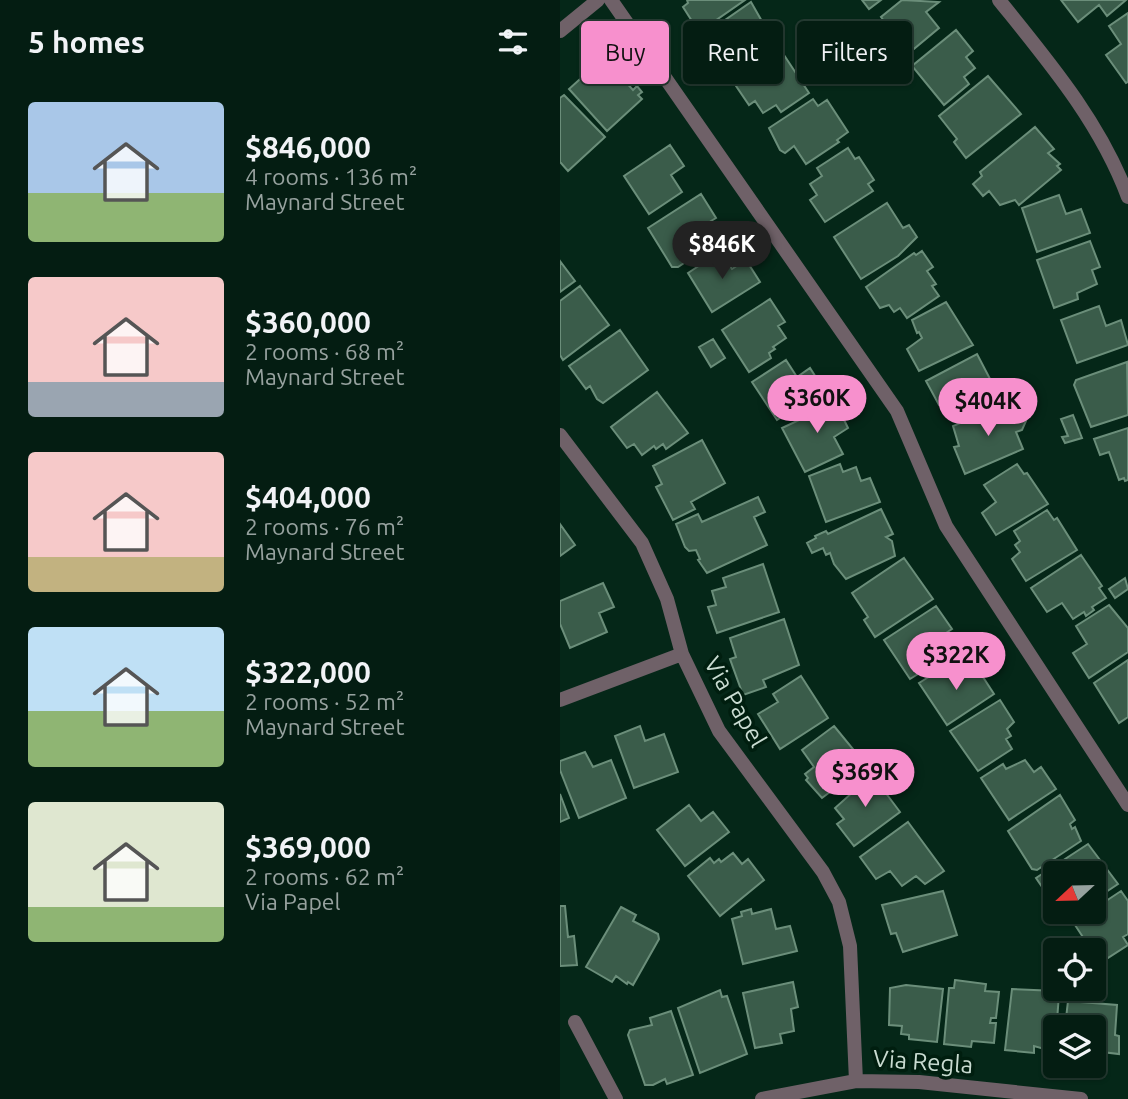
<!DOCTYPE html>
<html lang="en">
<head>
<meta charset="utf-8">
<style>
  body { margin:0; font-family:Ubuntu,sans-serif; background:#0d261b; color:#f1f3f6; height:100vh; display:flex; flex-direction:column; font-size:26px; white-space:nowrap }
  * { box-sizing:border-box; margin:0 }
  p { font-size:23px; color:#97a29f }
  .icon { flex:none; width:38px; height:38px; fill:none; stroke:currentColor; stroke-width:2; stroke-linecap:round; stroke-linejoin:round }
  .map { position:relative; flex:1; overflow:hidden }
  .details { display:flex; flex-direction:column; background:#041d12; width:560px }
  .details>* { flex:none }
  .banner { position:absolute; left:21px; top:21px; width:441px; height:63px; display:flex; gap:14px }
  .needle { width:46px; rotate:248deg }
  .fabs { position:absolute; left:483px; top:861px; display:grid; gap:14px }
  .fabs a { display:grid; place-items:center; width:63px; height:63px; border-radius:7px; background:#041d12; box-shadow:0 2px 5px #0004,0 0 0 2px #253b32; font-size:35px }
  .price { position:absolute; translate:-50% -60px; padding:0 16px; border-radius:24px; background:#f790cd; color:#111; font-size:23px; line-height:46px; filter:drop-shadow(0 2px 4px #0008) }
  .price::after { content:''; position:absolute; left:50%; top:42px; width:21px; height:16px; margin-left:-10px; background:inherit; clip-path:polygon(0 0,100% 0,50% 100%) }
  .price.active { background:#222; color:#fff }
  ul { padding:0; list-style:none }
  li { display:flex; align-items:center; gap:21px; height:175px; padding:0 28px }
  li span { display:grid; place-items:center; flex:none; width:196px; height:140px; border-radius:7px; color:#555 }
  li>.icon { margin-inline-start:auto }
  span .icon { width:84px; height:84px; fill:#fffc; stroke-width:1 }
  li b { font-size:30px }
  h2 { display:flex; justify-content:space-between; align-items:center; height:84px; padding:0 28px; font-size:30px }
  .tag { padding:0 24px; border-radius:7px; background:#041d12; box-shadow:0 2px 5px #0004,0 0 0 2px #253b32; font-size:24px; line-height:63px }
  .tag.active { background:#f790cd; color:#111 }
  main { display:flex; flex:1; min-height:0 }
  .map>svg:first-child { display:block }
</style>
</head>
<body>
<main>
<section class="details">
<h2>5 homes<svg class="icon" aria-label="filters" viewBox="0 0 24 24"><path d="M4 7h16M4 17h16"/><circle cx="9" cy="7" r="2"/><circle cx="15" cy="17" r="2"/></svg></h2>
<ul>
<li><span style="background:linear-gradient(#a9c7e8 65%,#8fb573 0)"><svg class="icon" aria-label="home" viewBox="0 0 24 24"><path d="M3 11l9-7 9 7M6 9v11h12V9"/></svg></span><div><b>$846,000</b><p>4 rooms · 136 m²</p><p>Maynard Street</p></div></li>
<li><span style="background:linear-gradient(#f6c9c9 75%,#9aa5b1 0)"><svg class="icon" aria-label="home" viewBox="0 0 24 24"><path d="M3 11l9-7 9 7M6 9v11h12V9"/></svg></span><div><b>$360,000</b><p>2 rooms · 68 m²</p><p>Maynard Street</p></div></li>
<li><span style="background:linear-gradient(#f6c9c9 75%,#c2b280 0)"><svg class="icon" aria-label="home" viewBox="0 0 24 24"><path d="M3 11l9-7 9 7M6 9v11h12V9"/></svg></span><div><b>$404,000</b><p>2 rooms · 76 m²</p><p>Maynard Street</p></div></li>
<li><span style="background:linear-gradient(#bfe0f5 60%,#8fb573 0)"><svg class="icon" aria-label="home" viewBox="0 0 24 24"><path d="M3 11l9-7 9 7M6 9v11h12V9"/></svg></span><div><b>$322,000</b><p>2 rooms · 52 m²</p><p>Maynard Street</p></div></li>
<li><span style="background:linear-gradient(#dfe7d0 75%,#8fb573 0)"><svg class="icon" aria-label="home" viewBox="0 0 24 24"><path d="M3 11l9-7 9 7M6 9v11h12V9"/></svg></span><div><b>$369,000</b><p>2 rooms · 62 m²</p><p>Via Papel</p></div></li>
</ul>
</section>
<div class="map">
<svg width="568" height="1099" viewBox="0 0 568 1099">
  <rect width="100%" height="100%" fill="#052718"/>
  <!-- building -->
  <path fill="#3a5c4a" stroke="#6b8e7a" stroke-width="2" d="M127 0H185L139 32 123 7 128 3Z
    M302 0H321L309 9Z
    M342 0 379 2 366 12 379 28 349 53 321 17Z
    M501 0H566L547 16 539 5 518 22Z
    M191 2 216 46 183 68 172 50 156 58 142 36Z
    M568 13V82L566 83 546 55 561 44 549 26Z
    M396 30 413 51 406 57 415 68 404 77 409 84 384 105 352 66Z
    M222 52 249 93 221 112 216 105 203 113 195 101 189 105 174 83Z
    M55 70 73 90 77 86 82 92 78 95 82 99 47 131 9 89 29 71 40 83Z
    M428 76 461 114 406 158 394 142 397 139 379 116Z
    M4 95 45 137 8 171 0 162V98Z
    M253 99 258 106 267 100 288 132 277 140 279 142 246 164 234 146 225 153 220 150 209 128Z
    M475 127 494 149 488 153 500 164 497 166 501 170 459 205 455 200 440 205 429 191 423 196 413 184 422 176 420 172Z
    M110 145 124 166 111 175 122 192 89 214 64 176Z
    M288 148 295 159 299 157 314 180 308 184 313 191 265 222 250 200 257 195 250 184 262 176 257 168Z
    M141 194 156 218 151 221 162 238 118 267H112L88 228Z
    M499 195 506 214 521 209 530 233 477 252 462 208Z
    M327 203 343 228 349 225 357 237 338 256 301 279 274 237Z
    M530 241 540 267 532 270 537 284 517 293 518 299 494 308 477 260Z
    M362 251 373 267 367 271 376 284 372 286 379 296 347 318 340 308 334 312 329 305 320 308 306 287 354 253 356 255Z
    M160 252 172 269 186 260 200 282 152 312 128 273Z
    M0 261 15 281 0 292Z
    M20 286 49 325 3 360 0 355V301Z
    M210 299 225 322 218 326 226 338 213 347 215 349 209 353 211 358 189 372 162 330Z
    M386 302 413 345 359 371 347 349 362 338 359 332 357 333 352 320Z
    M539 306 546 326 561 320 568 345 517 363 501 320Z
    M60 330 88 370 43 403 37 399 30 386 26 389 9 366Z
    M153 339 165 358 151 367 139 347Z
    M417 354 440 398 417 410 415 405 393 414 387 401 379 405 366 381Z
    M226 360 237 377 250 368 264 390 217 420 192 382Z
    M567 362 568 415 531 427 514 385 516 380Z
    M97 392 128 433 106 449 103 444 96 449 94 446 82 455 74 444 67 448 51 427Z
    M273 397 288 428 274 437 283 454 245 472 222 428 252 414 250 408Z
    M443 405 462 414 461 418 466 421 462 430 456 432 463 449 405 474 394 447 399 446 393 426 427 412 426 410Z
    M513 415 522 438 505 443 502 437 508 436 501 419Z
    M568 428V480L565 481 564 478 559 480 549 452 540 455 534 439Z
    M142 440 165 483 131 502 135 509 113 520 96 487 102 484 93 466Z
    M280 464 283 472 296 467 301 481 310 478 320 502 266 522 249 476Z
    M457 464 464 474 467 473 488 504 436 535 422 513 436 502 424 485Z
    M198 497 205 512 194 517 207 545 147 573 138 560 140 559 136 550 129 551 125 547 116 524 138 514 142 522Z
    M321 509 333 534 326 537 332 541 335 556 286 579 274 564 270 553 266 555 263 548 252 553 247 543 256 538 255 536 266 531 268 534Z
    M487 510 494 520 497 518 517 550 466 581 452 559 460 552 455 545 460 541 454 531Z
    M0 524 15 545 0 556Z
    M521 555 542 586 539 588 546 598 532 607 534 610 526 616 524 612 513 619 502 603 487 612 471 588Z
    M344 558 373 599 315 637 304 620 308 617 292 593Z
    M203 564 219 612 157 633 148 607 156 605 152 591 166 587 163 578Z
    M565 578 568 589 555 598 549 589Z
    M43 583 54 607 39 613 47 632 10 648 0 624V601Z
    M549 605 568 628V652L529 678 513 653 527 644 516 626Z
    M376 606 392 629 386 633 397 650 350 679 324 640Z
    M224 619 239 665 203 680 206 687 183 695 170 659 176 657 170 638Z
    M568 660V717L559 723 534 683Z
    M405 664 412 676 419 671 434 694 387 725 359 683 388 665 393 672Z
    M241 676 268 718 220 749 198 714 218 702 213 694Z
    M440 700 454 722 447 729 451 736 446 739 452 749 418 771 390 731Z
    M80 726 85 741 104 734 118 772 74 788 55 736Z
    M274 726 306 765 262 798 246 780 248 778 245 774 254 767 242 750Z
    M25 752 33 767 51 760 66 798 19 818 0 770V761Z
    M465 760 474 772 481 767 496 789 449 820 421 778 443 764 446 769Z
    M310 772 340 812 294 846 277 824 284 819 275 808 293 792 289 787Z
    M0 794 9 818 0 822Z
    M500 795 515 820 510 824 512 829 515 827 521 841 477 870 472 869 448 831Z
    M129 805 141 821 153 812 169 832 125 866 97 830Z
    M348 822 384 871 365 884 356 876 342 886 330 871 316 879 300 857Z
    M528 844 558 884 534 900V873H495V912H516L500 922 489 906 493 903 476 878Z
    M173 853 182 864 188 859 204 880 160 916 128 876 150 858 154 863 159 859 161 862Z
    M383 891 397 935 343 952 336 933 331 934 322 905Z
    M561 891 568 901V934L563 937 568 945 540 963 513 922 534 912V909Z
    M0 906H5L8 937 14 936 17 965 0 966Z
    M61 907 76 915 73 921 98 934 99 939 73 985 68 982 67 984 56 976 52 982 26 967Z
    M191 909 192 914 211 909 216 929 230 926 237 951 183 964 172 919 182 916 181 912Z
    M395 980 426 984 425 991 439 992 436 1018H431L430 1023H436L434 1043 412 1041 411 1047 384 1044 389 988H394Z
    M233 982 238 1007 231 1009 234 1031 220 1034 222 1043 195 1048 183 993Z
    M346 985 383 989 377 1042 349 1039V1035L341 1034 342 1026 329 1025 330 988Z
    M452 989 497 991 499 994 495 1048 488 1050 474 1046V1053L445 1050Z
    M160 990 162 997 167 996 187 1054 140 1073 118 1008Z
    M508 1001 557 1005 555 1035 559 1036V1054L534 1051V1027H505Z
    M111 1011 133 1075 107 1084 105 1079 93 1085H85L68 1035 70 1030 92 1025 90 1018Z"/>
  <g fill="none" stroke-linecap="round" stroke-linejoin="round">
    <!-- street -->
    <path stroke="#6f6168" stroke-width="14" d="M51 0 337 411 386 526 568 805
      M439 0C489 62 540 122 568 197
      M0 31 38 0
      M0 435 82 543 107 599 122 654 159 731 263 872 279 902 290 946 296 1081
      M0 700 122 654
      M15 1022 56 1099
      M202 1099 296 1081 359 1082 521 1099"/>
  </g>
  <g text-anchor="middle" stroke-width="7" stroke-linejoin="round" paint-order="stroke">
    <!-- street labels -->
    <g font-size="24" fill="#c9dbd1" stroke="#001e0f">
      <text transform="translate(175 702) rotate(60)" y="8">Via Papel</text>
      <text transform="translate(363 1062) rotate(4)" y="8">Via Regla</text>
    </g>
  </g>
</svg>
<div class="fabs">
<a><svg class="needle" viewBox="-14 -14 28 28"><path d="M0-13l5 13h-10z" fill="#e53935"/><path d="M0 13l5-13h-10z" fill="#97a29f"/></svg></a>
<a><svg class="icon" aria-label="locate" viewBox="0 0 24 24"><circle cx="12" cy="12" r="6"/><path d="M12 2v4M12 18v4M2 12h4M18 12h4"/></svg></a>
<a><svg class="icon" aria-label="layers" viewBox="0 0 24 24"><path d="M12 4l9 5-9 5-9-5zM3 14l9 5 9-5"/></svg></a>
</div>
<b class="price active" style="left:162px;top:281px">$846K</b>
<b class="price" style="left:257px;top:435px">$360K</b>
<b class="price" style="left:428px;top:438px">$404K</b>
<b class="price" style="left:396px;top:692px">$322K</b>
<b class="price" style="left:305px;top:809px">$369K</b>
<div class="banner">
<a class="tag active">Buy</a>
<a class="tag">Rent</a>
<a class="tag">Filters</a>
</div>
</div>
</main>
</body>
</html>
